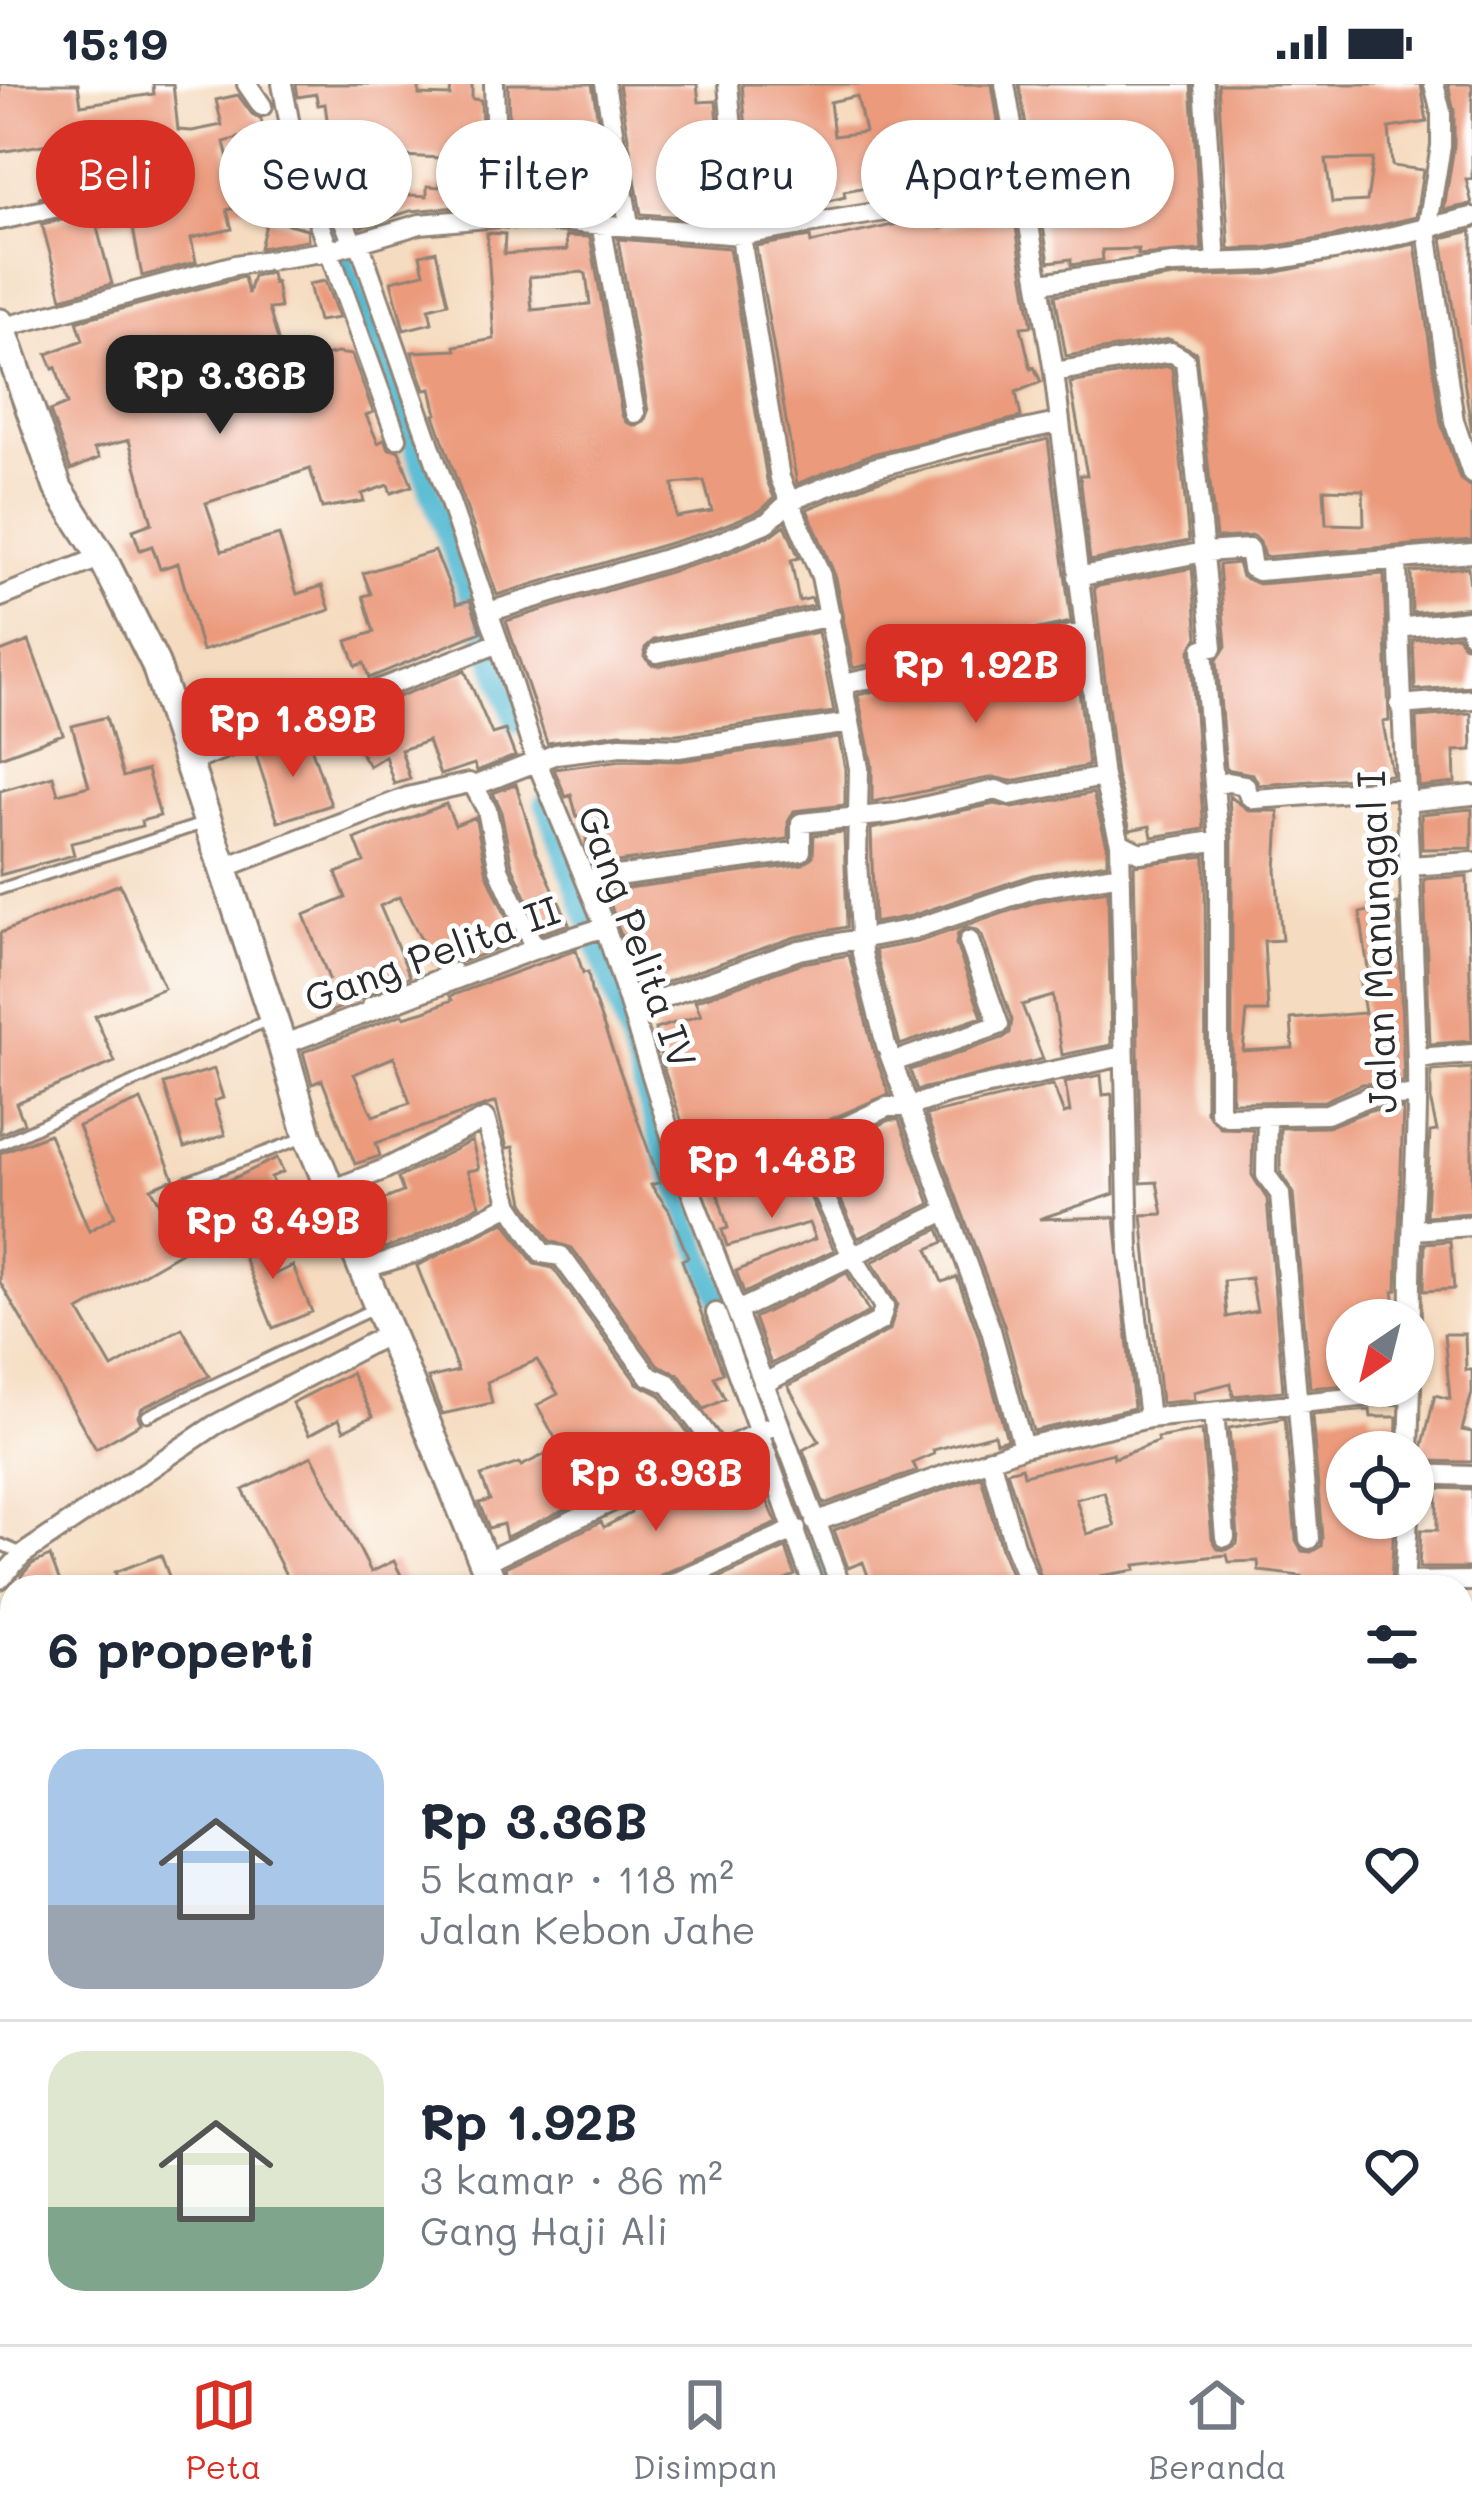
<!DOCTYPE html>
<html lang="id">
<head>
<meta charset="utf-8">
<style>
  body { margin:0; font-family:Mali,sans-serif; background:#f6f6f7; color:#1f2937; height:100vh; display:flex; flex-direction:column; font-size:45px; white-space:nowrap }
  * { box-sizing:border-box; margin:0 }
  p { font-size:39px; color:#747a83 }
  .icon { flex:none; width:66px; height:66px; fill:none; stroke:currentColor; stroke-width:2; stroke-linecap:round; stroke-linejoin:round }
  .map { position:relative; flex:1; overflow:hidden }
  .sheet { position:absolute; left:0px; top:1491px; width:1473px; height:771px; display:flex; flex-direction:column; background:#fff; border-radius:36px 36px 0 0; box-shadow:0 3px 9px #0004 }
  .sheet>* { flex:none }
  .banner { position:absolute; left:36px; top:36px; width:1401px; height:108px; display:flex; gap:24px }
  .needle { width:78px; rotate:215deg }
  .tools { position:absolute; left:1326px; top:1215px; display:grid; gap:24px }
  .tools a { display:grid; place-items:center; width:108px; height:108px; border-radius:50%; background:#fff; box-shadow:0 3px 9px #0004; font-size:60px }
  .price { position:absolute; translate:-50% -102px; padding:0 27px; border-radius:24px; background:#d93025; color:#fff; font-size:39px; line-height:78px; filter:drop-shadow(0 3px 6px #0008) }
  .price::after { content:''; position:absolute; left:50%; top:72px; width:36px; height:27px; margin-left:-18px; background:inherit; clip-path:polygon(0 0,100% 0,50% 100%) }
  .price.selected { background:#222; color:#fff }
  ul { padding:0; list-style:none }
  li { display:flex; align-items:center; gap:36px; height:300px; padding:0 48px }
  li+li { border-top:3px solid #e0e1e3 }
  li span { display:grid; place-items:center; flex:none; width:336px; height:240px; border-radius:36px; color:#555 }
  li>.icon { margin-inline-start:auto }
  span .icon { width:144px; height:144px; fill:#fffc; stroke-width:1 }
  li b { font-size:51px }
  h2 { display:flex; justify-content:space-between; align-items:center; height:144px; padding:0 48px; font-size:51px }
  .tag { padding:0 42px; border-radius:54px; background:#fff; box-shadow:0 3px 9px #0004; font-size:42px; line-height:108px }
  .tag.selected { background:#d93025; color:#fff }
  .status { display:flex; justify-content:space-between; align-items:center; height:84px; padding:0 60px; background:#fff; direction:ltr }
  .status svg { height:33px; fill:currentColor }
  .tab-bar { display:flex; justify-content:space-around; align-items:center; height:168px; border-top:3px solid #e0e1e3; background:#fff; font-size:33px; color:#747a83 }
  .tab-bar a { display:grid; justify-items:center; gap:6px }
  .tab-bar .selected { color:#d93025 }
  .map>svg:first-child { display:block }
</style>
</head>
<body>
<div class="status"><b>15:19</b><svg viewBox="0 0 49 12"><path d="M0 12V9h3v3zM5 12V6h3v6zM10 12V3h3v9zM15 12V0h3v12zM26 1h20v11H26zM47 4h2v5h-2z"/></svg></div>
<div class="map">
<svg width="1472" height="2260" viewBox="0 0 1472 2260">
  <rect width="100%" height="100%" fill="#fff"/>
  <filter id="ink" filterUnits="userSpaceOnUse"><feTurbulence type="fractalNoise" baseFrequency=".00833" numOctaves="2"/><feDisplacementMap in="SourceGraphic" scale="24" xChannelSelector="R" yChannelSelector="G"/><feConvolveMatrix kernelMatrix="1 2 1 2 8 2 1 2 1" color-interpolation-filters="sRGB"/></filter>
  <filter id="wash" filterUnits="userSpaceOnUse"><feTurbulence type="fractalNoise" baseFrequency=".004" numOctaves="4" result="noise"/><feDisplacementMap in="SourceGraphic" scale="48" xChannelSelector="R" yChannelSelector="G"/><feGaussianBlur stdDeviation="2.7" result="paint"/><feColorMatrix in="noise" values="0 0 0 0 0 0 0 0 0 0 0 0 0 0 0 0 0 1.4 0 .05"/><feComposite in="paint" operator="in"/></filter>
  <g filter="url(#wash)">
    <rect width="100%" height="100%" fill="#f5dbbf"/>
    <!-- industrial -->
    <path fill="#cdc2b9" d="M0 2051 12 2087V2250H90L97 2260H0Z"/>
    <g fill="none" stroke-linecap="round" stroke-linejoin="round">
      <!-- canal -->
      <path stroke="#54bad2" stroke-width="21" d="M307 77 516 639
        M545 719 619 924 665 1074 774 1356 826 1503
        M1097 2250 1100 2260"/>
    </g>
    <g id="blocks">
      <!-- building -->
      <path fill="#eb9a7b" fill-rule="evenodd" d="M0 0H78L81 21 154 10 153 0H173L178 46 192 47 222 41 216 16 238 11 252 30 261 35 264 47 224 58 233 95 283 78 297 120 269 135 307 145 308 156 260 164 272 117 227 126 232 145 191 154 196 178 142 192 131 134 97 144 112 200 62 214 42 140 93 129 101 121 102 112 87 103 38 114 66 102 60 58 0 68Z
        M296 0H419V11L450 12 451 0H472V15L481 16 484 115H469V122L410 127 361 143 349 84 338 86 330 66 323 60 330 57 325 20 318 21 316 10 298 13ZM401 72 441 74 440 103 427 102V112L393 110 388 78 401 76Z
        M508 0H592L613 128 568 125 566 110 530 116V121L511 120Z
        M619 0H697L699 18 716 17 727 136 641 130Z
        M742 0H992L1006 88 882 114 879 101 844 107 845 113 804 123V127L754 135ZM857 12 865 48 834 52 830 18Z
        M1019 0H1191L1202 166 1138 171V165L1102 166 1103 176 1071 181V175L1049 178Z
        M1218 0H1421L1427 38 1389 44 1392 82 1423 86 1416 133 1336 152 1265 164 1229 165ZM1373 75 1367 117 1332 119 1326 76Z
        M1448 0H1472V95H1466L1472 120 1444 126 1454 62V27Z
        M1013 125 1032 242 1021 243 1031 285 1034 283 1041 298 1016 308 1021 333 869 371 797 400 756 162 810 153 811 159 938 131 941 144Z
        M1471 147 1472 152V348L1442 154Z
        M487 149 505 150 504 170 567 166 566 152 590 153 622 331 626 338 636 342 644 338 648 327 618 155 729 164 767 396 774 414 760 427 710 447 497 511 434 331 437 330 431 305 425 306 412 268 456 266 455 262 494 255ZM582 188 586 190 590 220 532 226 529 193ZM704 397 712 427 676 433 673 400Z
        M1415 160 1441 339 1460 395 1472 403V456L1264 473 1260 458 1254 452 1216 454 1196 268 1169 255 1066 272 1055 211 1174 193 1268 190ZM1324 405 1363 406 1364 441 1326 440Z
        M436 167 448 219 429 224 432 239 404 246 391 197 424 189 420 171Z
        M271 189 273 199 276 198 280 224 269 225 282 270 294 266 298 278 337 269 352 271 373 328 366 331 378 359 384 356 389 365 399 367 412 402 391 409 388 401 362 410 364 417 322 424 310 385 206 419 222 467 279 451 297 510 322 502 330 526 202 567 178 479 160 485 152 462 140 466 133 446 152 439 129 356 94 365 99 374 71 386 50 327 67 320 56 283 53 285 47 270 83 256 77 237 238 194 244 193 248 210 253 192Z
        M325 197 339 234 318 237 309 200Z
        M1168 282 1172 284 1189 457 1090 477 1080 391H1087L1070 299Z
        M1048 355 1071 538 853 584 834 489 807 425 877 397Z
        M785 441 799 474 791 476 799 517 812 514 813 522 654 556 645 564 644 573 652 581 660 582 818 548 834 628 677 650 620 649 547 659 506 537 719 473 773 450Z
        M435 467 457 520 470 516 481 548 369 594 364 579 356 582 347 557 374 548 363 512 371 510 363 489Z
        M1238 479 1242 493 1258 500 1384 490 1389 637 1383 638 1392 691 1259 701 1253 690 1226 685 1217 576 1226 562 1219 481Z
        M1468 483 1472 523 1412 529 1411 488Z
        M1192 484 1198 553 1190 566 1204 745 1152 753 1150 742 1130 746 1116 690 1094 503Z
        M1458 551 1463 561 1472 564V602L1415 606 1413 556Z
        M29 557 63 650 0 673V568Z
        M1074 564 1088 682 1011 697 993 693 872 718V681L858 611Z
        M465 587 492 650 505 646 515 672 477 687 474 680 440 691 428 657 401 666 410 695 394 700 385 672 369 682 352 654 370 644 361 627Z
        M1471 629 1472 666 1454 667 1455 699 1419 703 1416 633Z
        M106 633 123 693 147 686 160 732 141 737 142 742 71 759 74 771 0 791V707L53 692 58 710 89 702 72 642Z
        M308 654 331 721 278 738 256 671Z
        M839 654 845 685V721L794 727 788 738V755L594 781 586 763 587 731 577 733 571 711 566 713 554 685 622 676 680 677Z
        M516 700 536 767 569 840 542 849 512 781 500 723 493 709Z
        M1093 709 1107 761V779L1033 791 911 832 874 839 871 745 995 720 1013 724Z
        M1229 712 1250 727H1278L1279 735 1276 786 1282 856 1264 857 1268 928H1247L1243 967 1293 964 1291 935 1365 929 1359 893 1369 892 1360 829 1398 819 1404 998 1362 1000 1324 1017 1232 1018V756Z
        M446 720 455 741 475 733 487 790 517 857 462 878 453 875 435 882 399 813 380 822 410 892 330 928 317 900 329 895 304 831 346 814 336 789 364 778 355 755Z
        M1472 725V764L1422 765 1421 730Z
        M844 748 847 843 795 853 646 905 644 900 638 902 606 807 803 780 813 772 814 751Z
        M1205 772 1206 1028 1221 1044 1253 1045 1252 1091 1267 1115 1283 1307 1233 1312 1231 1299 1194 1308 1195 1316 1161 1319 1142 1131 1163 1130 1157 1098 1141 1099 1134 781ZM1251 1194 1257 1227 1227 1233 1224 1197Z
        M1467 792 1472 957 1430 960 1424 795Z
        M120 800 164 904 95 932 115 978 16 1019 24 1039 0 1050V849Z
        M1108 806 1111 961 1062 971 1053 912 1022 921 1043 975 917 1006 910 986 1003 954 1010 949 1012 936 982 852 977 846 966 844 958 849 956 860 982 933 900 961 875 866 918 858 1039 817Z
        M576 866 583 889 588 888 591 907 660 1098 651 1101 669 1126 688 1173 682 1176 723 1289 714 1293 725 1315 704 1325 679 1291 657 1280 572 1164 550 1157 524 1118 513 1063 507 1064 496 1018 376 1059 380 1072 355 1080 322 996 312 1000 303 968 403 930 404 933 425 927 452 916 450 912ZM394 973 410 1019 373 1032 354 990Z
        M849 871 873 965 889 1010 797 1050 706 1078 704 1072 695 1076 663 983 655 945 701 931 695 917 802 879Z
        M1472 984V1129L1426 1132 1430 1048 1437 1047 1431 1019V987Z
        M214 985 223 1014 214 1017 225 1051 184 1064 164 1000Z
        M1101 991 1103 1011 1112 1010 1114 1110 1039 1135 1115 1133 1134 1324 1033 1347 1004 1241 926 1031 1053 1001 1064 1030 1070 1028 1065 998Z
        M141 1016 174 1095 151 1104 187 1165 79 1227 112 1284 182 1244 209 1292 142 1324 138 1332 141 1339 96 1365 0 1198V1069L49 1050 89 1147 115 1132 78 1042Z
        M1403 1025 1397 1206 1393 1207 1397 1236H1347V1301L1310 1304 1293 1109 1280 1087V1044L1328 1043 1370 1026Z
        M890 1036H899L930 1120 858 1154 820 1070Z
        M472 1057 479 1085 467 1087 480 1121 412 1155 375 1167 352 1112 368 1106 373 1120 403 1108 398 1094Z
        M277 1074 283 1088 271 1093 278 1109 255 1118 261 1132 238 1142 229 1120 203 1131 196 1112Z
        M795 1079 834 1166 744 1209 736 1187 815 1155 809 1139 727 1162 722 1146 728 1144 716 1104Z
        M505 1138 534 1180 553 1184 637 1299 660 1311 698 1362 616 1401 611 1400 603 1382 572 1402 578 1419 506 1453 503 1440 489 1444 479 1419 490 1416 481 1392 519 1379 521 1382 560 1363 537 1321 558 1310 537 1276 487 1298 492 1319 442 1330 428 1294 458 1287 417 1182Z
        M252 1141 273 1191 293 1182 312 1228 273 1244 234 1149Z
        M939 1145 944 1158 928 1165 942 1198 957 1193 978 1250 1007 1355 996 1358 994 1350 933 1366 934 1370 913 1379 917 1387 824 1420 803 1366 819 1357 788 1302 890 1246 897 1220 872 1178Z
        M1450 1157 1454 1205 1424 1207 1425 1159Z
        M847 1189 869 1228 771 1280 754 1234Z
        M1444 1250H1465L1466 1286H1472V1309L1462 1346 1472 1348V1378L1419 1377 1435 1311 1450 1315Z
        M351 1289 373 1332 344 1346 339 1335 309 1351 292 1319Z
        M1370 1326 1371 1333H1397L1396 1368H1347V1434H1394L1391 1503H1301V1492L1259 1487 1258 1477 1229 1478 1227 1471 1135 1481 1136 1486 1100 1492 1104 1503H1044L1007 1387 1022 1383 1024 1391 1113 1369 1114 1374 1158 1358 1157 1354 1202 1346 1212 1454 1218 1465 1227 1466 1237 1460 1238 1452 1229 1344 1285 1334 1296 1456 1302 1467 1311 1468 1321 1462 1322 1454 1312 1331ZM1104 1408 1115 1442 1087 1450 1076 1415Z
        M751 1367 760 1392 757 1394 777 1439 661 1491 653 1503H628L626 1497 611 1503H512L505 1483 601 1438 604 1443 631 1429 629 1425Z
        M312 1372 371 1488 394 1477 407 1503H292L243 1406Z
        M981 1392 1001 1465 1016 1503H872L863 1478 848 1484 834 1446Z
        M1421 1404 1472 1405V1484H1419L1421 1446H1437V1408H1421Z
        M786 1464 795 1491 779 1499 768 1503H699Z
        M161 1471 173 1503H121L115 1488Z
        M50 1472 62 1503H25L21 1492 32 1480Z"/>
    </g>
  </g>
  <g filter="url(#ink)">
    <use href="#blocks" fill-opacity="0" stroke="#908375" stroke-width="3"/>
    <g fill="none" stroke-linecap="round" stroke-linejoin="round">
      <defs>
        <path id="service" d="M0 805 205 739
          M368 919 455 884
          M0 1060 268 936
          M186 1098 303 1054
          M147 1332 375 1224
          M0 1460 23 1470
          M0 1951 12 1943
          M0 2054 12 2085
          M404 2250 410 2260
          M490 2260 507 2250"/>
        <path id="minor" d="M247 0 262 22
          M282 0 298 82 397 354
          M494 0 498 133
          M605 0 629 140
          M728 0 743 167 780 394 821 492 859 684 857 775 862 869 886 961 991 1246 1023 1363
          M1005 0 1054 288 1103 693 1120 759 1129 1167 1149 1334
          M1204 0 1216 178
          M1434 0 1441 28V62L1427 146 1454 337 1472 390
          M298 82 307 72H318L353 160
          M0 136 89 116
          M601 139 635 329
          M359 158 499 559 536 676 605 843 675 1065 841 1503
          M1041 199 1173 180 1266 177 1339 165 1472 133
          M1 244 235 181 329 167 420 140 498 133 742 151 916 122 1021 98
          M1054 288 1171 268 1185 276 1213 563 1203 565 1214 701
          M1397 477C1401 645 1413 812 1417 980 1419 1066 1409 1151 1411 1236
          M1077 493 1204 468 1249 465 1252 484 1258 487 1472 469
          M0 513 102 473
          M488 528 715 460 768 438 790 417 873 384 977 356 1057 339
          M1398 544 1468 536 1472 551
          M657 569 831 532
          M844 600 1086 548
          M1400 621 1472 615
          M187 679 499 559
          M474 702 487 726 499 785 535 865
          M1405 718 1472 711
          M1219 756V1027L1227 1032 1327 1030 1367 1013 1417 1011
          M1120 759 1140 769 1219 756 1214 701 1228 698 1245 701 1249 712 1255 715 1404 704
          M1408 782 1472 778
          M221 785 408 713 469 699 474 702 556 670 621 662 678 664 850 639
          M587 796 801 767V739L897 729 996 706 1010 711 1103 693
          M631 925 799 866 914 845 1036 804 1121 790
          M282 961 535 865 605 843
          M1417 974 1472 970
          M893 978 999 941 969 857
          M1267 1031 1266 1091 1280 1110 1309 1455
          M688 1098 802 1063 887 1023H908L947 1010 1123 972
          M331 1106 383 1086 485 1035 510 1121 542 1169 561 1172 648 1291 669 1300 718 1366
          M1413 1146 1472 1142
          M360 1186 417 1168 510 1121
          M737 1227 944 1128
          M716 1229 814 1503
          M763 1300 880 1237 884 1223 851 1170 802 1063
          M1214 1328 1225 1453
          M1409 1368 1411 1302
          M990 1374 1014 1461 1031 1503
          M1413 1390 1472 1392
          M815 1438 1023 1363 1149 1334 1411 1308
          M482 1479 779 1339
          M0 1495 23 1470 215 1341 388 1250
          M1404 1498 1472 1497
          M666 1503 796 1445
          M1404 1503 1408 1434
          M1461 1723 1472 1722
          M1461 2123 1472 2169
          M1461 2191 1472 2187
          M1110 2250 1114 2260
          M15 2260 22 2250"/>
        <path id="secondary" d="M0 239 58 404 102 473 155 579 282 961 308 1052 494 1503
          M920 2250 926 2260"/>
      </defs>
      <!-- service casing -->
      <use href="#service" stroke="#908375" stroke-width="15"/>
      <!-- minor casing -->
      <use href="#minor" stroke="#908375" stroke-width="24"/>
      <!-- secondary casing -->
      <use href="#secondary" stroke="#908375" stroke-width="33"/>
      <!-- service -->
      <use href="#service" stroke="#fff" stroke-width="9"/>
      <!-- minor -->
      <use href="#minor" stroke="#fff" stroke-width="18"/>
      <!-- secondary -->
      <use href="#secondary" stroke="#fff" stroke-width="27"/>
    </g>
  </g>
  <g text-anchor="middle" stroke-width="10" stroke-linejoin="round" paint-order="stroke">
    <!-- street labels -->
    <g font-size="39" fill="#2b2b2b" stroke="#fff">
      <text transform="translate(637 853) rotate(70)" y="14">Gang Pelita IV</text>
      <text transform="translate(1377 858) rotate(-92)" y="14">Jalan Manunggal I</text>
      <text transform="translate(432 870) rotate(-20)" y="14">Gang Pelita II</text>
    </g>
  </g>
</svg>
<div class="tools">
<a><svg class="needle" viewBox="-14 -14 28 28"><path d="M0-13l5 13h-10z" fill="#e53935"/><path d="M0 13l5-13h-10z" fill="#747a83"/></svg></a>
<a><svg class="icon" aria-label="locate" viewBox="0 0 24 24"><circle cx="12" cy="12" r="6"/><path d="M12 2v4M12 18v4M2 12h4M18 12h4"/></svg></a>
</div>
<b class="price selected" style="left:220px;top:353px">Rp 3.36B</b>
<b class="price" style="left:976px;top:642px">Rp 1.92B</b>
<b class="price" style="left:293px;top:696px">Rp 1.89B</b>
<b class="price" style="left:772px;top:1137px">Rp 1.48B</b>
<b class="price" style="left:273px;top:1198px">Rp 3.49B</b>
<b class="price" style="left:656px;top:1450px">Rp 3.93B</b>
<div class="banner">
<a class="tag selected">Beli</a>
<a class="tag">Sewa</a>
<a class="tag">Filter</a>
<a class="tag">Baru</a>
<a class="tag">Apartemen</a>
</div>
<section class="sheet">
<h2>6 properti<svg class="icon" aria-label="filters" viewBox="0 0 24 24"><path d="M4 7h16M4 17h16"/><circle cx="9" cy="7" r="2"/><circle cx="15" cy="17" r="2"/></svg></h2>
<ul>
<li><span style="background:linear-gradient(#a9c7e8 65%,#9aa5b1 0)"><svg class="icon" aria-label="home" viewBox="0 0 24 24"><path d="M3 11l9-7 9 7M6 9v11h12V9"/></svg></span><div><b>Rp 3.36B</b><p>5 kamar · 118 m²</p><p>Jalan Kebon Jahe</p></div><svg class="icon" aria-label="heart" viewBox="0 0 24 24"><path d="M12 20l-8-8c-3-5 5-10 8-4 3-6 11-1 8 4z"/></svg></li>
<li><span style="background:linear-gradient(#dfe7d0 65%,#7fa58c 0)"><svg class="icon" aria-label="home" viewBox="0 0 24 24"><path d="M3 11l9-7 9 7M6 9v11h12V9"/></svg></span><div><b>Rp 1.92B</b><p>3 kamar · 86 m²</p><p>Gang Haji Ali</p></div><svg class="icon" aria-label="heart" viewBox="0 0 24 24"><path d="M12 20l-8-8c-3-5 5-10 8-4 3-6 11-1 8 4z"/></svg></li>
</ul>
</section>
</div>
<nav class="tab-bar">
<a class="selected"><svg class="icon" aria-label="map" viewBox="0 0 24 24"><path d="M3 6l6-2 6 2 6-2v14l-6 2-6-2-6 2zM9 4v14M15 6v14"/></svg>Peta</a>
<a><svg class="icon" aria-label="saved" viewBox="0 0 24 24"><path d="M7 4h10v16l-5-4-5 4z"/></svg>Disimpan</a>
<a><svg class="icon" aria-label="home" viewBox="0 0 24 24"><path d="M3 11l9-7 9 7M6 9v11h12V9"/></svg>Beranda</a>
</nav>
</body>
</html>
